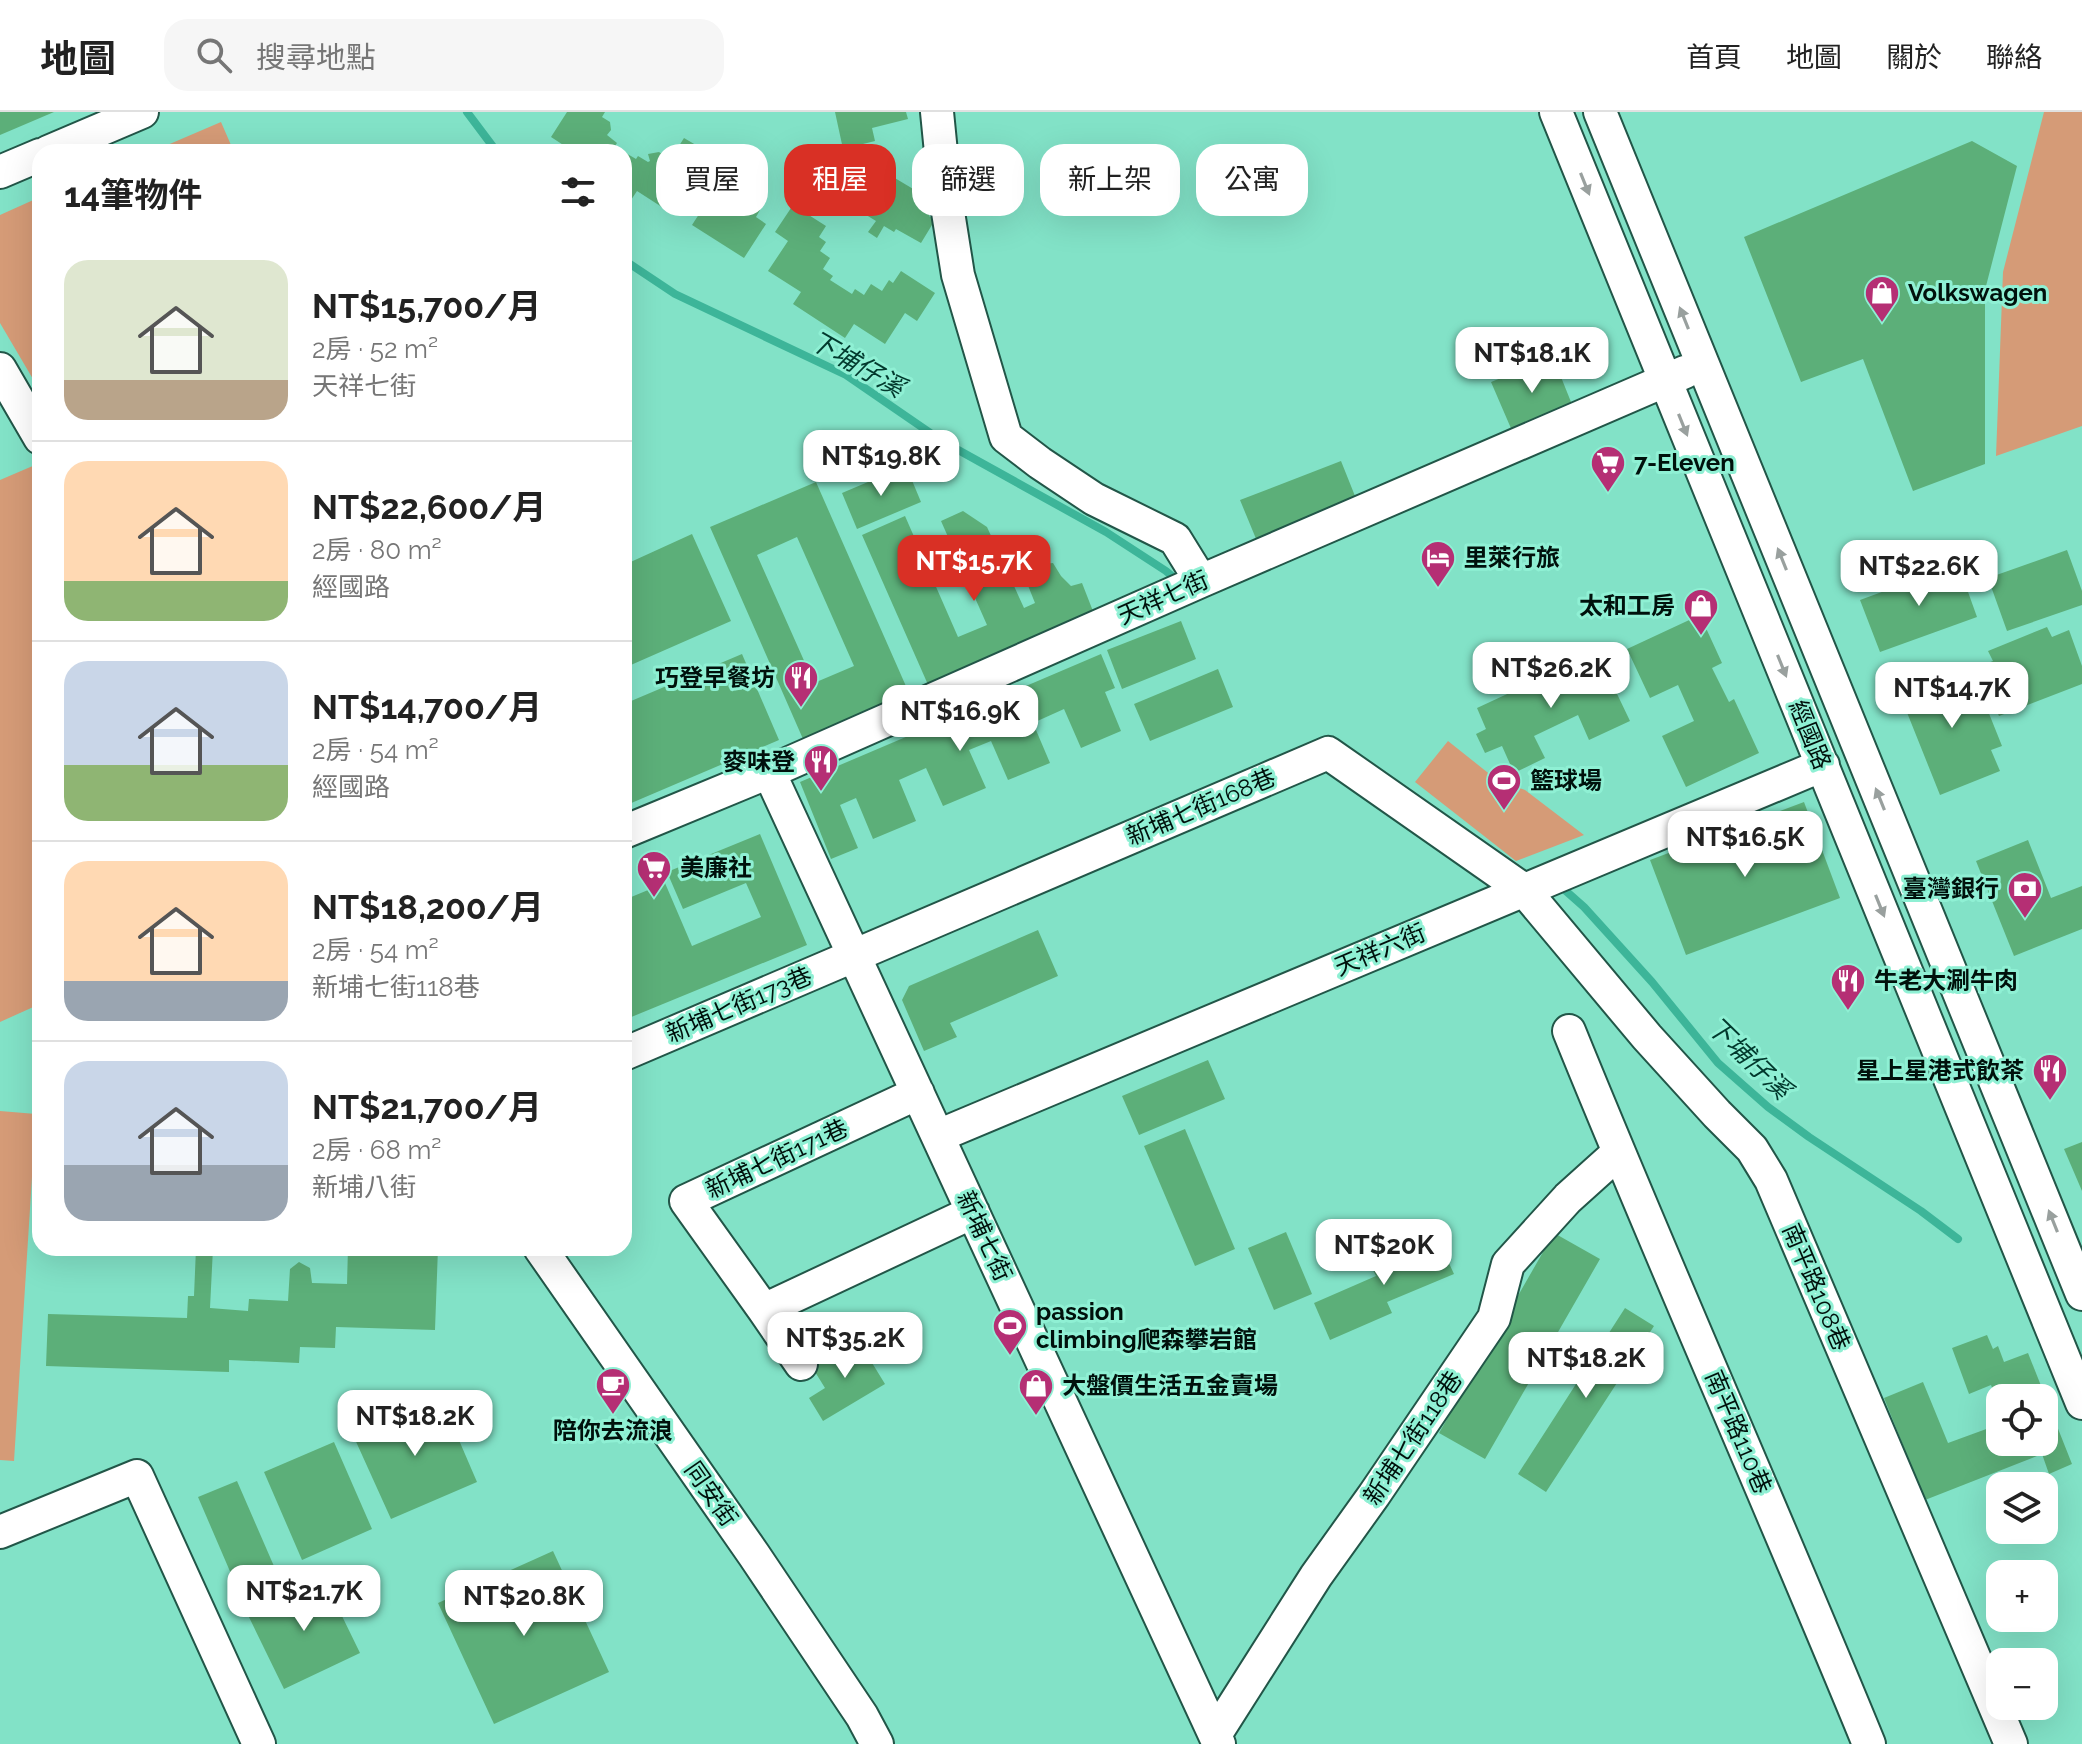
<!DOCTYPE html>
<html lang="zh-TW">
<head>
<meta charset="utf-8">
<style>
  body { margin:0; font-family:Raleway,"Noto Sans TC",sans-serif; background:#f6f6f6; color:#222; height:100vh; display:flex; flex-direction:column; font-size:30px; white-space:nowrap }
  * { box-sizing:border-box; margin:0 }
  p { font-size:26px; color:#767676 }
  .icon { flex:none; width:44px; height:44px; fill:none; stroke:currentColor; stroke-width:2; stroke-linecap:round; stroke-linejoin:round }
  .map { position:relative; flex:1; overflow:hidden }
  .drawer { position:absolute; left:32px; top:32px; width:600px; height:1112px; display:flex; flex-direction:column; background:#fff; border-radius:24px; box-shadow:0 8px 32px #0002 }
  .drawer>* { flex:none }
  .hud { position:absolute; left:656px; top:32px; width:760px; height:72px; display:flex; gap:16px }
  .controls { position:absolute; left:1986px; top:1272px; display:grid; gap:16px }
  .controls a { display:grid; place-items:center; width:72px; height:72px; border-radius:16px; background:#fff; box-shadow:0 8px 32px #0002; font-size:40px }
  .price { position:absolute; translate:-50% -68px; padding:0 18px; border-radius:16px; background:#fff; color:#222; font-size:26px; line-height:52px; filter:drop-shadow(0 2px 4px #0008) }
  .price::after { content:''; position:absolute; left:50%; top:48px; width:24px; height:18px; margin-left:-12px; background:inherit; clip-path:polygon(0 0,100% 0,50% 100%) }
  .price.active { background:#d93025; color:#fff }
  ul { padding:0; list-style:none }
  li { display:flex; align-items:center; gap:24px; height:200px; padding:0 32px }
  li+li { border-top:2px solid #e0e0e0 }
  li span { display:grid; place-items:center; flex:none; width:224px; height:160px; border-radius:24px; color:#555 }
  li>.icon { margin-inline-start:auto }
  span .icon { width:96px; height:96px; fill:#fffc; stroke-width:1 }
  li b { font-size:34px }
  h2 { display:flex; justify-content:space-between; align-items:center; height:96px; padding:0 32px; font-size:34px }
  .pill { padding:0 28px; border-radius:24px; background:#fff; box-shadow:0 8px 32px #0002; font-size:28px; line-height:72px }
  .pill.active { background:#d93025; color:#fff }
  header { display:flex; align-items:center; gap:48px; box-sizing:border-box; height:112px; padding:0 40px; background:#fff; border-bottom:2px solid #e0e0e0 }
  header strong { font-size:38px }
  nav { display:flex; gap:44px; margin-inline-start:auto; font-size:28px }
  .search { width:560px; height:72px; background:#f6f6f6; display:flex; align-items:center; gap:20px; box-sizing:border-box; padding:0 28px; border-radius:24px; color:#767676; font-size:30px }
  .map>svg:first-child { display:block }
</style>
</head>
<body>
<header>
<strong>地圖</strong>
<div class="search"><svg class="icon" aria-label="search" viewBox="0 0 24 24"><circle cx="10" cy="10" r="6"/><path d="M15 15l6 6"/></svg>搜尋地點</div>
<nav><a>首頁</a><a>地圖</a><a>關於</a><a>聯絡</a></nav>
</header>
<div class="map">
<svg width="2082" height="1632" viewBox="0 0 2082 1632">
  <rect width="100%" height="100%" fill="#82e2c7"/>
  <!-- green -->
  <path fill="#d59b77" d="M2044 0H2082V314L1996 344 2003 160Z
    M221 10 234 40H151Z
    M40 85V279L0 211V103Z
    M35 353 40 361V892L0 910V368Z
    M1448 629 1497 668 1525 678 1584 723 1516 749 1415 670Z
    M0 999 36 1002 14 1349 0 1348Z"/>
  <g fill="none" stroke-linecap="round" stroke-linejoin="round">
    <!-- stream -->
    <path stroke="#3db599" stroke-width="8" d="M467 0 497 40
      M624 148 675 182 846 263 942 329 1106 420 1166 459 1180 471
      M1558 772 1584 795 1652 870 1718 951 1768 995 1809 1025 1921 1099 1958 1127"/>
  </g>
  <!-- building -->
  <path fill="#5caf79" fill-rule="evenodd" d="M0 0H54L0 23Z
    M567 0H605L602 5 610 10 611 18 607 23 617 31 615 34 624 40H574L551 25Z
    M835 0H906L908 7 872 16 875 29 843 37Z
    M684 26 718 46 703 74 688 66 668 99 637 79 629 91 624 88V40L636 47 638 44 648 50 650 49 648 42 659 40 666 45 672 34 677 37Z
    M1972 29 2017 54 1985 178V352L1913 379 1863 247 1801 270 1744 125Z
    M878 56 930 87 927 93 934 97 929 104 935 108 921 131 896 117 894 120 884 114 877 126 868 120 876 109 863 101 865 97 843 83 858 60 871 68Z
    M747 73 759 80 751 93 760 98 756 105 766 112 744 146 692 113 714 79 724 86 729 79 739 86Z
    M793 93 826 114 819 125 826 130 820 139 830 146 823 157 833 164 830 168 852 182 855 177 864 183 871 172 882 179 889 168 893 171 901 159 935 181 917 209 905 201 885 232 854 212 845 226 793 192 801 180 768 159 788 129 775 120Z
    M1553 245 1573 295 1513 321 1491 270Z
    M1341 349 1359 394 1259 434 1240 388Z
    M901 356 906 369 911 366 921 390 857 417 842 381Z
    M816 370 909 581 803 627 710 415ZM797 425 854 554 814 571 757 443Z
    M963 399 987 415 1024 496 1035 491 1019 451 1039 442 1044 452 1053 451 1061 464 1071 474 1082 471 1098 512 933 584 862 423 905 404 958 525 987 513 941 409Z
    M692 422 731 509 624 556V453Z
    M2067 438 2082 479V493L2007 519 1988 466Z
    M1958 452 1977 505 1880 540 1860 488Z
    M1700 503 1722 551 1712 556 1729 590 1734 587 1759 641 1686 675 1662 624 1694 609 1678 573 1650 586 1627 537Z
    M1181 509 1196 547 1122 577 1107 538Z
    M2047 515 2052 525 2069 518 2082 554V572L1999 604 1977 555 1993 549 1988 539Z
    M1597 540 1630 609 1589 628 1578 603 1534 624 1545 646 1514 661 1502 634 1485 641 1476 622 1486 617 1477 596Z
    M742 542 779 628 629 692 624 679V592Z
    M1101 542 1115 576 1105 580 1121 619 1081 636 1064 597 1033 611 1050 651 1008 668 991 629 969 638 986 676 943 694 926 656 899 668 916 709 873 727 856 686 840 693 858 736 831 747 800 670Z
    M1958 555 1968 578 1978 574 2002 634 1991 638 2000 659 1940 683 1898 578Z
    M1218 557 1233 595 1150 629 1134 592Z
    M1804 690 1840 786 1686 843 1650 748Z
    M760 722 807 833 624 908V788L665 771 692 834 761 805 746 771 683 797 667 760Z
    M2028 728 2051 786 2082 774V817L2014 844 1976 749Z
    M1038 818 1058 864 950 911 957 925 924 939 902 888 909 874Z
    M1208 948 1225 987 1139 1023 1122 984Z
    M1185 1017 1235 1137 1195 1154 1144 1034Z
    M2082 1030V1079L2064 1037Z
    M1286 1120 1312 1182 1274 1198 1248 1136Z
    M1554 1121 1600 1147 1485 1347 1439 1321Z
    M1436 1123 1454 1162 1387 1190 1392 1201 1330 1228 1314 1191 1376 1164 1370 1152Z
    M196 1136H213L210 1196 248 1199 249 1187 288 1189 290 1157 299 1150 310 1156 312 1171 347 1172 348 1136H438L435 1218 336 1215 335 1236 300 1235 299 1251 229 1248V1260L46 1254 48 1202 187 1206 188 1184H194Z
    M1625 1196 1654 1214 1546 1380 1518 1362Z
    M1987 1223 1993 1237 1998 1234 2004 1250 2028 1241 2072 1352 2049 1362 2042 1342 1925 1388 1884 1286 1923 1270 1948 1331 2000 1312V1330H2044V1286H2000V1296L1991 1273 1969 1282 1952 1236Z
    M858 1228 885 1272 823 1309 809 1286 825 1276 812 1255Z
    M440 1284 477 1370 391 1407 353 1323Z
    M334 1330 372 1417 302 1448 264 1360Z
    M237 1369 280 1468 241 1485 198 1385Z
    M553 1439 609 1560 494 1612 438 1491Z
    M323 1465 360 1541 284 1577 247 1501Z"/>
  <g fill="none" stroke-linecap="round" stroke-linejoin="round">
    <defs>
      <path id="minor" d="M937 0 945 81 958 163 1006 325 1040 351 1094 387 1175 427 1201 469
        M1556 0 2082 1291
        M1600 0 2082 1182
        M48 40 142 0
        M0 60 40 43
        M0 257 40 326
        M769 660 1219 1632
        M624 720 769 660 1201 469 1685 260
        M1569 919C1666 1158 1771 1393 1869 1632
        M624 942 1328 641 1524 778 1647 925 1717 1002 1752 1037 1771 1068 2011 1632
        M938 1024 1823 653
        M540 1136 754 1443 862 1604 877 1632
        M764 1198 973 1100
        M801 1252 764 1198 686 1089 918 981
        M0 1420 137 1364 259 1632
        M1215 1623 1316 1464 1374 1383 1494 1206 1508 1152 1568 1086 1618 1041"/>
    </defs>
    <!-- minor casing -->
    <use href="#minor" stroke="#225648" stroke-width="36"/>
    <!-- minor -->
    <use href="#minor" stroke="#fff" stroke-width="32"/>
  </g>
  <!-- one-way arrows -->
  <defs><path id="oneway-solid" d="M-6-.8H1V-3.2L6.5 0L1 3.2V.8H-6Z" transform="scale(2)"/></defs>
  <g fill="#99a09e">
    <use href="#oneway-solid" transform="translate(1585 72) rotate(68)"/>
    <use href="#oneway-solid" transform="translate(1684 206) rotate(-112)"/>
    <use href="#oneway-solid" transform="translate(1683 313) rotate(68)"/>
    <use href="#oneway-solid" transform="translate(1782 447) rotate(-112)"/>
    <use href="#oneway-solid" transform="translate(1782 554) rotate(68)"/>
    <use href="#oneway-solid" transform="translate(1880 687) rotate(-112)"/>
    <use href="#oneway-solid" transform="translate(1880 794) rotate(68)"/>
    <use href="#oneway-solid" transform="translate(2053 1109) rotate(-112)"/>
  </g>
  <!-- icons -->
  <defs>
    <symbol id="shop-pin" viewBox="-11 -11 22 30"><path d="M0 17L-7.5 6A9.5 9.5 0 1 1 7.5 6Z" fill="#b52f74" stroke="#8ff0d4"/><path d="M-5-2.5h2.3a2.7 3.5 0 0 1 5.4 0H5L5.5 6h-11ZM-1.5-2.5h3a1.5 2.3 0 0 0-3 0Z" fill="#fff"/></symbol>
    <symbol id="supermarket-pin" viewBox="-11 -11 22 30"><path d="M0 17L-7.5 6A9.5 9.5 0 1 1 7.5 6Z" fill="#b52f74" stroke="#8ff0d4"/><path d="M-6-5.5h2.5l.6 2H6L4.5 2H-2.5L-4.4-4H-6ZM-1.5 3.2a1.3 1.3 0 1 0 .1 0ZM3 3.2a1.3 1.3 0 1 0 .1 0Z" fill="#fff"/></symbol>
    <symbol id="hotel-pin" viewBox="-11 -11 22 30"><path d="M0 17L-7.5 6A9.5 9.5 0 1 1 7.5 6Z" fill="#b52f74" stroke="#8ff0d4"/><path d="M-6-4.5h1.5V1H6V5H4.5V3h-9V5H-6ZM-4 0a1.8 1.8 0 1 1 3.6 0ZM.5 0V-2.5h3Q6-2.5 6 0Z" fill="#fff"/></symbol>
    <symbol id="restaurant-pin" viewBox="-11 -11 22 30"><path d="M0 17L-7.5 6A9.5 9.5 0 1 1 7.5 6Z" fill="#b52f74" stroke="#8ff0d4"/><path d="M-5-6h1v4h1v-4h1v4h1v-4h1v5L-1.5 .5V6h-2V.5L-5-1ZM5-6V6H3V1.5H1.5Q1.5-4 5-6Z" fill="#fff"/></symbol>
    <symbol id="stadium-pin" viewBox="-11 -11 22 30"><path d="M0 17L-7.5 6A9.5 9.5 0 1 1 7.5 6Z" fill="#b52f74" stroke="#8ff0d4"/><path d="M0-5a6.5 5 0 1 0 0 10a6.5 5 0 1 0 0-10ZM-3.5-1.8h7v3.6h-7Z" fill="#fff"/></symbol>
    <symbol id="bank-pin" viewBox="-11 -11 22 30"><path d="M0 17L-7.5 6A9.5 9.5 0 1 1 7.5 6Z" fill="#b52f74" stroke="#8ff0d4"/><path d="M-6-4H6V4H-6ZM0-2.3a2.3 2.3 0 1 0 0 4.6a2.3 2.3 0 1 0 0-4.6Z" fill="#fff"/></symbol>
    <symbol id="cafe-pin" viewBox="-11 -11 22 30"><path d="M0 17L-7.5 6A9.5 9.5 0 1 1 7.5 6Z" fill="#b52f74" stroke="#8ff0d4"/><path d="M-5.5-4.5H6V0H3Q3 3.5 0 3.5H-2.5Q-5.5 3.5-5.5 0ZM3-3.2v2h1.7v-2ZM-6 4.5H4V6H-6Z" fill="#fff"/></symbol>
  </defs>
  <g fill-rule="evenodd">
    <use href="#shop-pin" x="1862" y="161" width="40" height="54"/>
    <use href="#supermarket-pin" x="1588" y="331" width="40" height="54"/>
    <use href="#hotel-pin" x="1418" y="426" width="40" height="54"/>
    <use href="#shop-pin" x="1681" y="474" width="40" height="54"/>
    <use href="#restaurant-pin" x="781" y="546" width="40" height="54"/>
    <use href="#restaurant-pin" x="801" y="630" width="40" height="54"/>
    <use href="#stadium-pin" x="1484" y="649" width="40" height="54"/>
    <use href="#supermarket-pin" x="634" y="736" width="40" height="54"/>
    <use href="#bank-pin" x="2005" y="757" width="40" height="54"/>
    <use href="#restaurant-pin" x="1828" y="849" width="40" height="54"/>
    <use href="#restaurant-pin" x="2030" y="939" width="40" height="54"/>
    <use href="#stadium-pin" x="990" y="1194" width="40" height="54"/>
    <use href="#cafe-pin" x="593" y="1253" width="40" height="54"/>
    <use href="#shop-pin" x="1016" y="1254" width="40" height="54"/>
  </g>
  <g text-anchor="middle" stroke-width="6" stroke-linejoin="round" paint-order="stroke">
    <!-- poi labels -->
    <g font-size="24" font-weight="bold" fill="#00110c" stroke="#8ff0d4" text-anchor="start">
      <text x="1908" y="189">Volkswagen</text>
      <text x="1634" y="359">7-Eleven</text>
      <text x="1464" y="454">里萊行旅</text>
      <text x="1675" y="502" text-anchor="end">太和工房</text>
      <text x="775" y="574" text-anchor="end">巧登早餐坊</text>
      <text x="795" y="658" text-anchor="end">麥味登</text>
      <text x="1530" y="677">籃球場</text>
      <text x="680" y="764">美廉社</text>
      <text x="1999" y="785" text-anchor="end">臺灣銀行</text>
      <text x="1874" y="877">牛老大涮牛肉</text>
      <text x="2024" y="967" text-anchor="end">星上星港式飲茶</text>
      <text x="1036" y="1208">passion<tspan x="1036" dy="28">climbing爬森攀岩館</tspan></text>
      <text x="1062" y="1282">大盤價生活五金賣場</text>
      <text x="613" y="1327" text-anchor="middle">陪你去流浪</text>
    </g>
    <!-- street labels -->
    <g font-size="24" fill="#00110c" stroke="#8ff0d4">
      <text transform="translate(1163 486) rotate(-24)" y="8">天祥七街</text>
      <text transform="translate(1810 623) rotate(68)" y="8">經國路</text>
      <text transform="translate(1201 695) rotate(-23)" y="8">新埔七街168巷</text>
      <text transform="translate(1380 838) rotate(-23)" y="8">天祥六街</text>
      <text transform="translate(739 893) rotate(-23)" y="8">新埔七街173巷</text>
      <text transform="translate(777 1047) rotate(-25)" y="8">新埔七街171巷</text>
      <text transform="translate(984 1124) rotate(65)" y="8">新埔七街</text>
      <text transform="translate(1816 1175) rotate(67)" y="8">南平路108巷</text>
      <text transform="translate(1738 1320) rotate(67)" y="8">南平路110巷</text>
      <text transform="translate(1413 1326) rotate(-56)" y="8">新埔七街118巷</text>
      <text transform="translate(711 1382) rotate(55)" y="8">同安街</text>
    </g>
    <!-- water labels -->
    <g font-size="26" font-style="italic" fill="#02392d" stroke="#8ff0d4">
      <text transform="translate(857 252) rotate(30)" y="9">下埔仔溪</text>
      <text transform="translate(1749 946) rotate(44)" y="9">下埔仔溪</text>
    </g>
  </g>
</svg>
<div class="controls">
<a><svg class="icon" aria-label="locate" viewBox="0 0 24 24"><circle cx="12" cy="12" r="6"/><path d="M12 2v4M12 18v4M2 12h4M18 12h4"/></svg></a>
<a><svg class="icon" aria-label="layers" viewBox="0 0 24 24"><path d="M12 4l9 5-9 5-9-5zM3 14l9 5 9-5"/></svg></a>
<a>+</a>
<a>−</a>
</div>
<b class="price" style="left:1532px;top:283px">NT$18.1K</b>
<b class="price" style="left:881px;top:386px">NT$19.8K</b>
<b class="price active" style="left:974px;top:491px">NT$15.7K</b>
<b class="price" style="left:1919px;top:496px">NT$22.6K</b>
<b class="price" style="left:1551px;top:598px">NT$26.2K</b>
<b class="price" style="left:1952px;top:618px">NT$14.7K</b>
<b class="price" style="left:960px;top:641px">NT$16.9K</b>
<b class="price" style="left:1745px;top:767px">NT$16.5K</b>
<b class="price" style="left:1384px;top:1175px">NT$20K</b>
<b class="price" style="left:845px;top:1268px">NT$35.2K</b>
<b class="price" style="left:1586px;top:1288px">NT$18.2K</b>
<b class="price" style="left:415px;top:1346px">NT$18.2K</b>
<b class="price" style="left:304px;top:1521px">NT$21.7K</b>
<b class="price" style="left:524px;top:1526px">NT$20.8K</b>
<div class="hud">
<a class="pill">買屋</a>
<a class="pill active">租屋</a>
<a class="pill">篩選</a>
<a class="pill">新上架</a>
<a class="pill">公寓</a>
</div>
<section class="drawer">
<h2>14筆物件<svg class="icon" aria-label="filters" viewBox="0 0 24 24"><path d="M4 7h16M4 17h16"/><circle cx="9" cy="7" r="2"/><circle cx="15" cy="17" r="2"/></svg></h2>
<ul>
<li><span style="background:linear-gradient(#dfe7d0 75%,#b9a48a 0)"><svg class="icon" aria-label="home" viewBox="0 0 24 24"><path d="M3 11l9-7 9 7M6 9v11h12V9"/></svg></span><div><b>NT$15,700/月</b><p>2房 · 52 m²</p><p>天祥七街</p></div></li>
<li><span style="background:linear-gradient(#ffd9b3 75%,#8fb573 0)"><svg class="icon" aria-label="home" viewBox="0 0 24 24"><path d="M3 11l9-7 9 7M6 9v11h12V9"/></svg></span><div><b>NT$22,600/月</b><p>2房 · 80 m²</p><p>經國路</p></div></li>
<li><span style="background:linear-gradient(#c9d6e8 65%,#8fb573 0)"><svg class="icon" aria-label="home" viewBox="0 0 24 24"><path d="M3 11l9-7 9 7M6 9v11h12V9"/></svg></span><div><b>NT$14,700/月</b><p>2房 · 54 m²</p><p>經國路</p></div></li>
<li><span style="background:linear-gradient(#ffd9b3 75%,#9aa5b1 0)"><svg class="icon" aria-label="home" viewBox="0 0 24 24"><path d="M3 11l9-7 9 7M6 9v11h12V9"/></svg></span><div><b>NT$18,200/月</b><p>2房 · 54 m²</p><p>新埔七街118巷</p></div></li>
<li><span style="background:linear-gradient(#c9d6e8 65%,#9aa5b1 0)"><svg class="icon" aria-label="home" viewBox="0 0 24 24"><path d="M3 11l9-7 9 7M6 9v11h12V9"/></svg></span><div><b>NT$21,700/月</b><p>2房 · 68 m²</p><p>新埔八街</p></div></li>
</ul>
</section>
</div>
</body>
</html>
